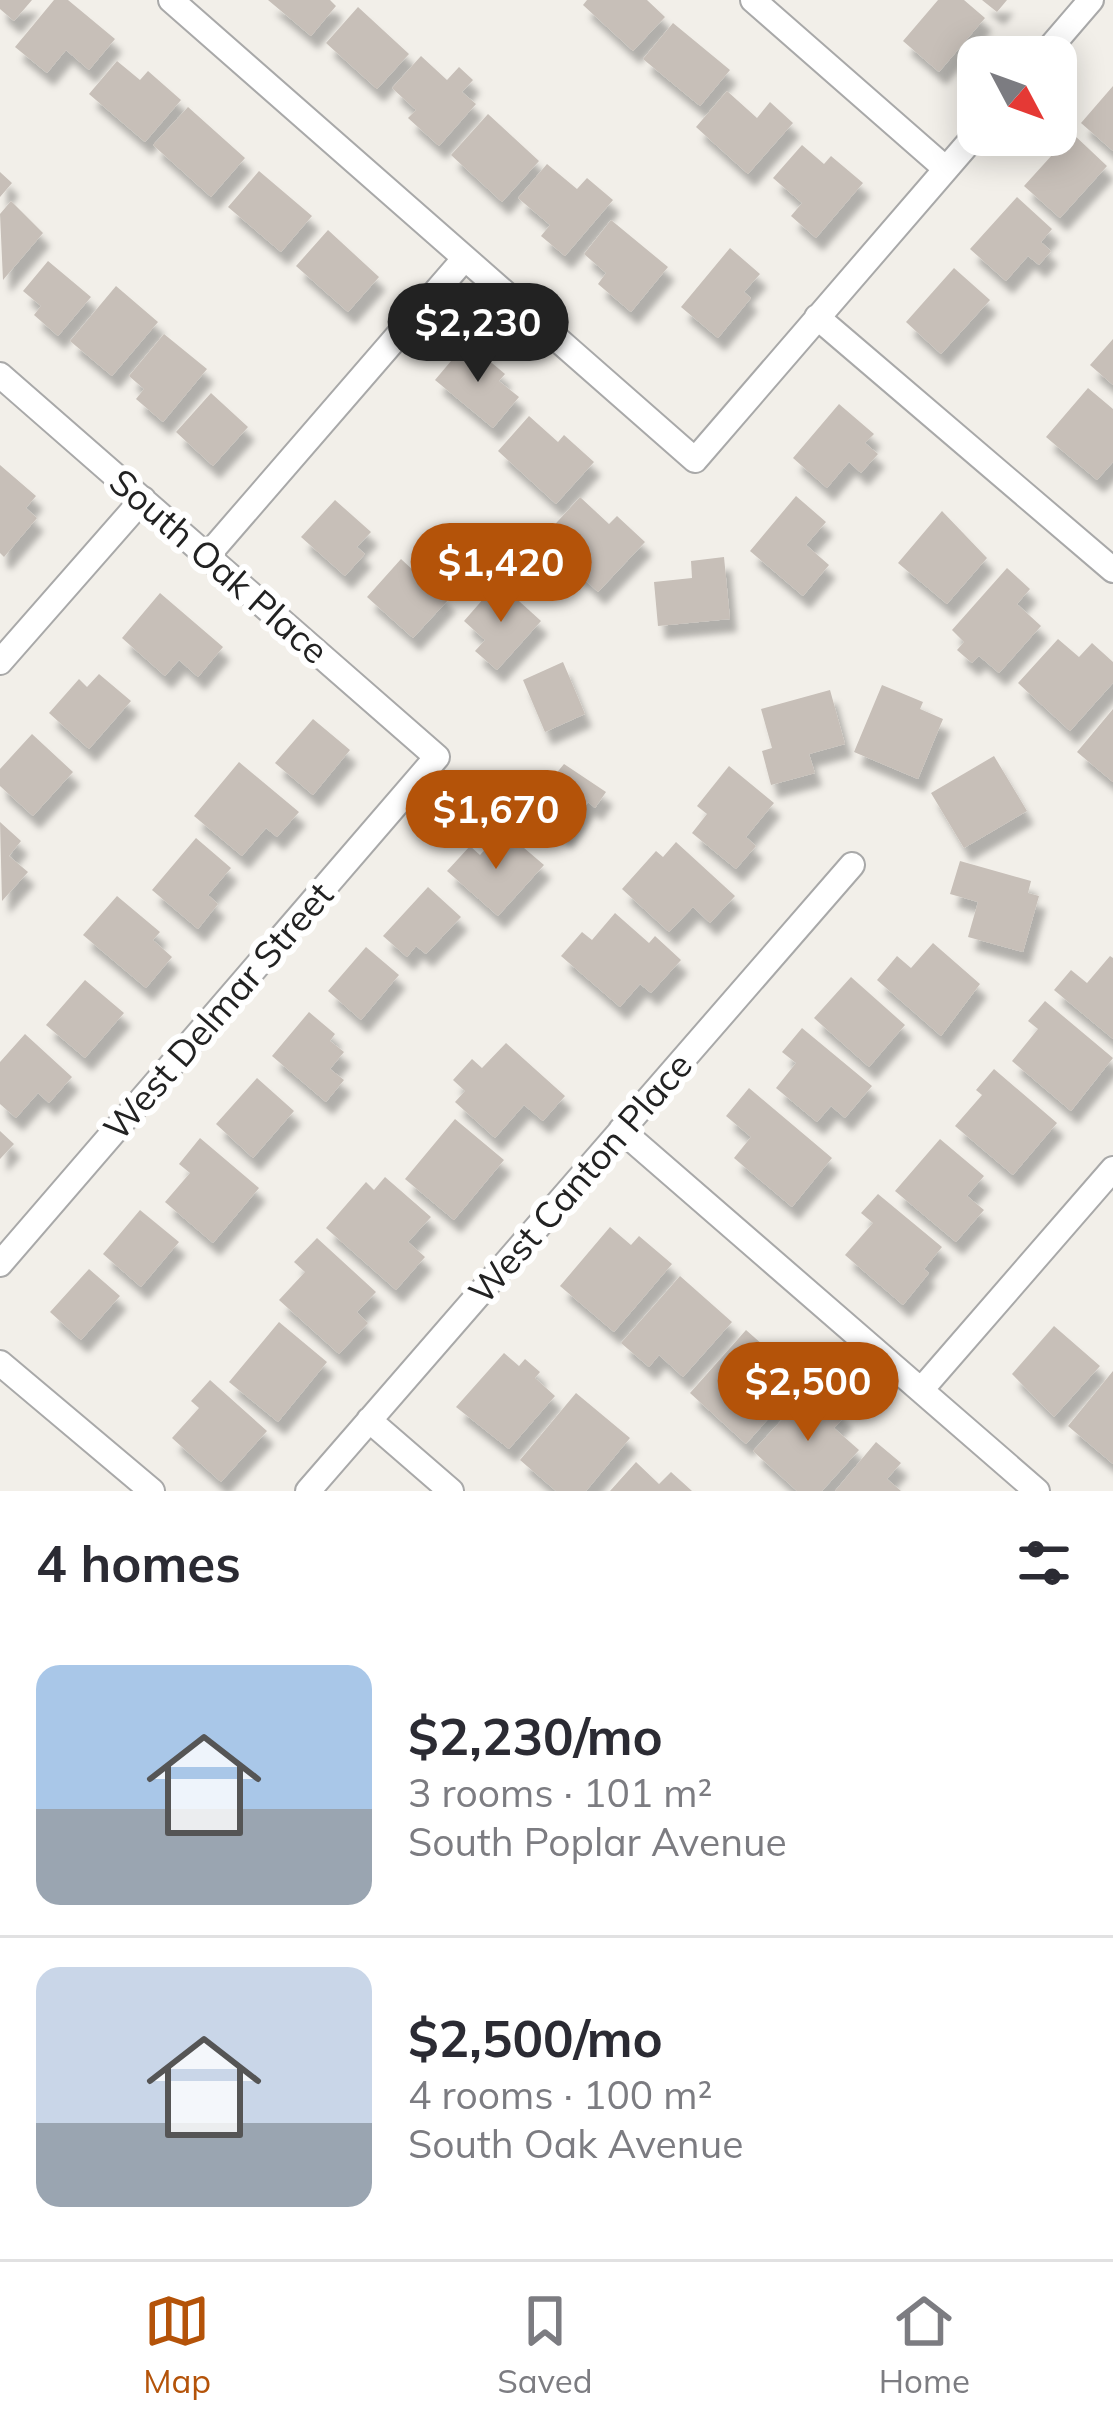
<!DOCTYPE html>
<html lang="en">
<head>
<meta charset="utf-8">
<style>
  body { margin:0; font-family:Mulish,sans-serif; background:#f2f2f3; color:#2b2b33; height:100vh; display:flex; flex-direction:column; font-size:45px; white-space:nowrap }
  * { box-sizing:border-box; margin:0 }
  p { font-size:39px; color:#7c7c81 }
  .icon { flex:none; width:66px; height:66px; fill:none; stroke:currentColor; stroke-width:2; stroke-linecap:round; stroke-linejoin:round }
  .map { position:relative; height:1491px; overflow:hidden }
  .panel { display:flex; flex-direction:column; background:#fff; flex:1 }
  .panel>* { flex:none }
  .needle { width:78px; rotate:131deg }
  .controls { position:absolute; left:957px; top:36px; display:grid; gap:24px }
  .controls a { display:grid; place-items:center; width:120px; height:120px; border-radius:24px; background:#fff; box-shadow:0 6px 30px #0003; font-size:60px }
  .price { position:absolute; translate:-50% -102px; padding:0 27px; border-radius:42px; background:#b45309; color:#fff; font-size:39px; line-height:78px; filter:drop-shadow(0 3px 6px #0008) }
  .price::after { content:''; position:absolute; left:50%; top:72px; width:36px; height:27px; margin-left:-18px; background:inherit; clip-path:polygon(0 0,100% 0,50% 100%) }
  .price.current { background:#222; color:#fff }
  ul { padding:0; list-style:none }
  li { display:flex; align-items:center; gap:36px; height:300px; padding:0 36px }
  li+li { border-top:3px solid #e1e1e2 }
  li span { display:grid; place-items:center; flex:none; width:336px; height:240px; border-radius:24px; color:#555 }
  li>.icon { margin-inline-start:auto }
  span .icon { width:144px; height:144px; fill:#fffc; stroke-width:1 }
  li b { font-size:51px }
  h2 { display:flex; justify-content:space-between; align-items:center; height:144px; padding:0 36px; font-size:51px }
  .dock { display:flex; justify-content:space-around; align-items:center; height:168px; border-top:3px solid #e1e1e2; background:#fff; font-size:33px; color:#7c7c81 }
  .dock a { display:grid; justify-items:center; gap:6px }
  .dock .current { color:#b45309 }
  .map>svg:first-child { display:block }
</style>
</head>
<body>
<div class="map">
<svg width="1113" height="1491" viewBox="0 0 1113 1491">
  <defs>
    <filter id="shadow"><feDropShadow dx="7" dy="13" stdDeviation="3" flood-color="#0004"/></filter>
  </defs>
  <rect width="100%" height="100%" fill="#f2efe9"/>
  <!-- building -->
  <path fill="#c7bfb8" filter="url(#shadow)" d="M0 0H32L14 21 0 9Z
    M54 0H68L115 39 89 70 66 50 47 73 15 47Z
    M268 0H330L336 6 311 36Z
    M587 0H647L665 17 633 51 583 5Z
    M938 0H964L985 18 939 72 903 41Z
    M982 0H1007L997 12Z
    M358 7 409 54 377 89 326 43Z
    M673 23 730 70 700 106 643 59Z
    M421 56 447 80 459 67 473 80 462 92 476 104 439 146 408 118 416 110 392 88Z
    M117 61 140 80 148 71 181 100 145 142 89 94Z
    M1113 86V151L1081 123Z
    M727 91 757 118 770 102 793 123 748 174 696 127Z
    M188 107 245 158 211 197 153 145Z
    M488 114 539 161 502 202 451 155Z
    M1072 133 1107 166 1060 218 1024 186Z
    M802 145 824 164 831 156 863 183 816 238 791 216 802 203 773 178Z
    M547 164 577 189 587 178 613 200 565 256 541 236 550 225 518 198Z
    M259 171 312 216 281 252 228 207Z
    M0 172 12 183 0 197Z
    M1017 197 1052 229 1041 242 1051 251 1039 265 1028 256 1006 281 970 249Z
    M11 201 43 233 3 280 0 214Z
    M611 220 668 267 631 312 598 284 606 273 584 254Z
    M328 230 379 277 348 312 296 266Z
    M730 248 760 274 744 292 751 298 718 338 681 307Z
    M48 261 91 297 58 336 34 315 41 306 23 291Z
    M954 268 990 300 941 354 906 322Z
    M116 286 158 322 112 376 70 341Z
    M164 334 207 369 163 422 136 399 144 389 129 376Z
    M1113 339V385L1090 365Z
    M467 342 505 374 499 381 519 397 493 428 435 380Z
    M1088 388 1113 409V462L1097 480 1046 437Z
    M211 393 248 427 213 466 176 432Z
    M839 404 874 434 865 443 878 454 861 473 849 462 827 488 793 458Z
    M529 416 558 442 564 435 594 462 556 504 498 451Z
    M0 465 36 496 26 508 37 518 4 557 0 553Z
    M796 496 826 522 806 545 829 565 803 596 750 551Z
    M580 497 609 524 617 516 645 542 598 592 564 560 570 553 548 532Z
    M335 500 371 532 357 547 365 554 345 576 301 537Z
    M942 511 987 558 947 604 898 563Z
    M724 557 730 619 658 626 654 582 692 578 691 561Z
    M401 559 414 571 423 562 437 575 430 581 449 599 413 638 367 597Z
    M1007 568 1030 589 1017 604 1041 626 999 673 979 656 972 663 957 650 964 642 952 630Z
    M498 582 541 621 497 670 475 651 485 640 464 621Z
    M160 593 223 647 198 677 179 660 165 676 122 638Z
    M1058 639 1079 657 1092 643 1113 662V683L1070 731 1018 683Z
    M563 662 585 714 545 732 523 680Z
    M99 674 131 701 89 749 49 713 79 679 87 687Z
    M882 685 923 702 920 709 943 719 918 779 854 752Z
    M830 690 845 744 809 754 815 773 771 785 762 751 772 748 761 709Z
    M1113 709V782L1077 752Z
    M313 719 350 750 313 795 275 763Z
    M32 734 73 772 33 816 0 786V769Z
    M994 756 1027 811 964 848 931 793Z
    M239 762 299 812 277 837 266 828 242 856 194 816Z
    M564 764 606 792 595 808 588 802 565 836 527 809Z
    M729 766 774 803 746 837 756 846 736 869 692 833 707 814 697 806Z
    M0 822 21 841 9 856 28 872 2 901Z
    M503 830 544 865 498 916 447 871 470 846 480 855Z
    M196 838 231 868 208 895 218 904 198 929 152 890Z
    M676 842 735 896 710 923 693 907 669 932 622 889 656 851 663 857Z
    M960 861 1031 881 1028 893 1039 896 1023 952 968 937 978 902 950 894Z
    M428 887 461 917 426 954 416 946 407 957 383 936Z
    M117 896 160 932 153 940 172 957 146 988 83 935Z
    M615 913 649 943 655 936 681 960 651 993 640 984 620 1007 561 956 582 932 592 940Z
    M933 943 980 984 941 1036 877 980 897 956 911 968Z
    M366 947 399 975 361 1020 328 991Z
    M1110 956 1113 958V1039L1054 990 1071 970 1087 983Z
    M851 977 905 1025 869 1067 814 1018Z
    M85 980 124 1013 85 1058 46 1025Z
    M1045 1001 1113 1058 1071 1111 1012 1061 1038 1029 1028 1021Z
    M309 1012 335 1034 330 1041 344 1052 330 1069 344 1080 326 1102 272 1056Z
    M802 1028 872 1086 845 1118 831 1106 817 1122 776 1088 796 1063 782 1052Z
    M25 1034 72 1077 49 1103 38 1093 16 1118 0 1104V1062Z
    M506 1043 565 1096 543 1121 524 1105 495 1138 455 1102 465 1091 453 1080 472 1059 482 1068Z
    M994 1069 1057 1123 1013 1175 955 1126 982 1095 976 1090Z
    M257 1078 294 1111 253 1158 216 1124Z
    M749 1088 832 1158 792 1207 734 1158 751 1137 726 1116Z
    M455 1119 504 1160 454 1220 405 1179Z
    M0 1131 14 1144 0 1159Z
    M200 1138 259 1188 213 1243 165 1202 190 1173 179 1164Z
    M940 1139 984 1176 967 1196 984 1210 956 1242 895 1191Z
    M385 1177 431 1217 408 1242 425 1257 396 1290 326 1228 366 1182 374 1190Z
    M878 1194 942 1247 924 1269 929 1273 903 1305 845 1255 873 1223 861 1213Z
    M140 1210 179 1242 141 1287 103 1254Z
    M610 1227 631 1245 639 1236 672 1264 614 1332 560 1286Z
    M317 1238 376 1292 357 1312 368 1323 339 1354 279 1300 305 1272 294 1262Z
    M89 1269 120 1296 81 1340 50 1312Z
    M680 1276 732 1322 683 1377 659 1355 649 1367 621 1343Z
    M279 1322 327 1362 278 1422 229 1382Z
    M1054 1326 1100 1366 1054 1417 1012 1374Z
    M746 1330 779 1359 767 1372 791 1393 746 1444 690 1393Z
    M504 1353 519 1366 525 1359 540 1372 535 1378 555 1396 509 1449 456 1407Z
    M1113 1371V1464L1068 1426Z
    M210 1380 267 1431 221 1482 172 1438 199 1408 191 1401Z
    M813 1386 846 1415 834 1428 859 1450 822 1491H797L753 1451Z
    M576 1393 630 1438 586 1491H556L520 1460Z
    M876 1442 901 1463 887 1479 901 1491H835Z
    M636 1462 659 1484 671 1472 692 1491H610Z"/>
  <g fill="none" stroke-linecap="round" stroke-linejoin="round">
    <defs>
      <path id="street" d="M171 0 695 460 978 132
        M753 0 946 169
        M1042 57 1091 0
        M817 317 1113 570
        M0 375 437 757 0 1264
        M208 555 465 258
        M0 662 143 499
        M621 1130 1037 1491
        M0 1363 152 1491
        M921 1390 1113 1169
        M369 1420 451 1491
        M308 1491 852 865"/>
    </defs>
    <!-- street casing -->
    <use href="#street" stroke="#a9a9a9" stroke-width="28"/>
    <!-- street -->
    <use href="#street" stroke="#fff" stroke-width="24"/>
  </g>
  <g text-anchor="middle" stroke-width="12" stroke-linejoin="round" paint-order="stroke">
    <!-- street labels -->
    <g font-size="36" fill="#222" stroke="#fff">
      <text transform="translate(219 566) rotate(41)" y="13">South Oak Place</text>
      <text transform="translate(218 1011) rotate(-49)" y="13">West Delmar Street</text>
      <text transform="translate(580 1178) rotate(-49)" y="13">West Canton Place</text>
    </g>
  </g>
</svg>
<div class="controls">
<a><svg class="needle" viewBox="-14 -14 28 28"><path d="M0-13l5 13h-10z" fill="#e53935"/><path d="M0 13l5-13h-10z" fill="#7c7c81"/></svg></a>
</div>
<b class="price current" style="left:478px;top:385px">$2,230</b>
<b class="price" style="left:501px;top:625px">$1,420</b>
<b class="price" style="left:496px;top:872px">$1,670</b>
<b class="price" style="left:808px;top:1444px">$2,500</b>
</div>
<section class="panel">
<h2>4 homes<svg class="icon" aria-label="filters" viewBox="0 0 24 24"><path d="M4 7h16M4 17h16"/><circle cx="9" cy="7" r="2"/><circle cx="15" cy="17" r="2"/></svg></h2>
<ul>
<li><span style="background:linear-gradient(#a9c7e8 60%,#9aa5b1 0)"><svg class="icon" aria-label="home" viewBox="0 0 24 24"><path d="M3 11l9-7 9 7M6 9v11h12V9"/></svg></span><div><b>$2,230/mo</b><p>3 rooms · 101 m²</p><p>South Poplar Avenue</p></div></li>
<li><span style="background:linear-gradient(#c9d6e8 65%,#9aa5b1 0)"><svg class="icon" aria-label="home" viewBox="0 0 24 24"><path d="M3 11l9-7 9 7M6 9v11h12V9"/></svg></span><div><b>$2,500/mo</b><p>4 rooms · 100 m²</p><p>South Oak Avenue</p></div></li>
</ul>
</section>
<nav class="dock">
<a class="current"><svg class="icon" aria-label="map" viewBox="0 0 24 24"><path d="M3 6l6-2 6 2 6-2v14l-6 2-6-2-6 2zM9 4v14M15 6v14"/></svg>Map</a>
<a><svg class="icon" aria-label="saved" viewBox="0 0 24 24"><path d="M7 4h10v16l-5-4-5 4z"/></svg>Saved</a>
<a><svg class="icon" aria-label="home" viewBox="0 0 24 24"><path d="M3 11l9-7 9 7M6 9v11h12V9"/></svg>Home</a>
</nav>
</body>
</html>
